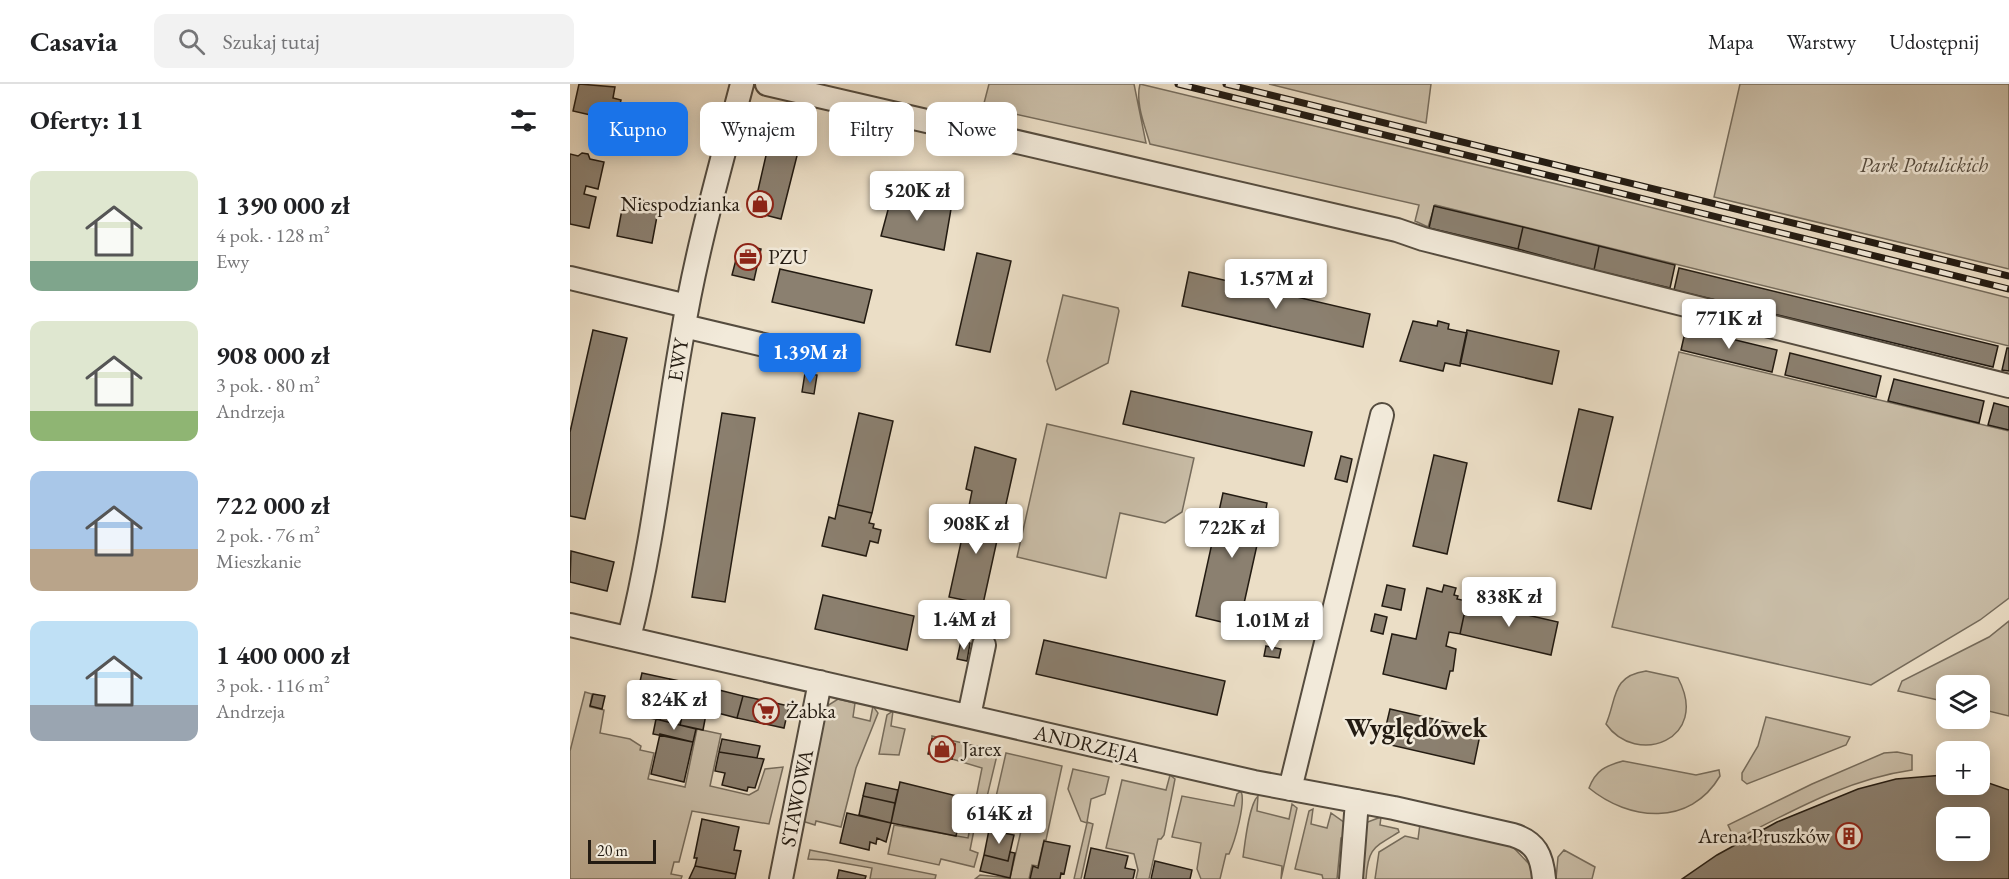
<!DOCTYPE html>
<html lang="pl">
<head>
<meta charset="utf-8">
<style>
  body { margin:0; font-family:"EB Garamond",serif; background:#f2f2f2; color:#202124; height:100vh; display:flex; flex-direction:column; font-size:22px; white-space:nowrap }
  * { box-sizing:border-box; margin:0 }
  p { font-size:20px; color:#757577 }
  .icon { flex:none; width:33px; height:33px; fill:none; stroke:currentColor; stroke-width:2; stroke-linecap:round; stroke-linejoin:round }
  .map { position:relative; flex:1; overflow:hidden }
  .drawer { display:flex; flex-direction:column; background:#fff; width:570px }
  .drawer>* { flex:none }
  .guide { position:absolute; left:18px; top:18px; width:570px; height:54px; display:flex; gap:12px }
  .controls { position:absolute; left:1366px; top:591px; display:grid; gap:12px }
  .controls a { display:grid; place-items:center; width:54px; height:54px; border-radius:12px; background:#fff; box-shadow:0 3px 15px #0003; font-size:30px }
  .scale { position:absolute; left:18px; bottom:15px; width:68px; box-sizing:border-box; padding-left:6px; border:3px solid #231b12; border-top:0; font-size:16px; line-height:21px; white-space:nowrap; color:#231b12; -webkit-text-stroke:4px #f2eada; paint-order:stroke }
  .price { position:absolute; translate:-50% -51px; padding:0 14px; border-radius:6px; background:#fff; color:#222; font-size:20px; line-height:39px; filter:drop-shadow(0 2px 3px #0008) }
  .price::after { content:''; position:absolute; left:50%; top:36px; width:18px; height:14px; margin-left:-9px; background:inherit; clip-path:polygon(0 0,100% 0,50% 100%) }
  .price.active { background:#1a73e8; color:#fff }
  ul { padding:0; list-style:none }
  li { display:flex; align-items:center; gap:18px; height:150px; padding:0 30px }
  li span { display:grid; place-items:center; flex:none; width:168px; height:120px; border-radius:12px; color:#555 }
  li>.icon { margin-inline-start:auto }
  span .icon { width:72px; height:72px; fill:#fffc; stroke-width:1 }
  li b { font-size:26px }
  h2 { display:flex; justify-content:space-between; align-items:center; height:72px; padding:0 30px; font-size:26px }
  .chip { padding:0 21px; border-radius:12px; background:#fff; box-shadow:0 3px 15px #0003; font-size:21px; line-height:54px }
  .chip.active { background:#1a73e8; color:#fff }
  header { display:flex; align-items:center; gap:36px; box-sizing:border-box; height:84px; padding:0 30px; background:#fff; border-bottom:2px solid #e0e0e0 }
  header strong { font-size:28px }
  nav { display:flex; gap:33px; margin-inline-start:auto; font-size:21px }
  .search { width:420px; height:54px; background:#f2f2f2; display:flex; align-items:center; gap:15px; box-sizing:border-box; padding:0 21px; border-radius:12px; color:#757577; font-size:22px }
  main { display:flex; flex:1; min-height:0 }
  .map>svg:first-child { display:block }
</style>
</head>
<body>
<header>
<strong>Casavia</strong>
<div class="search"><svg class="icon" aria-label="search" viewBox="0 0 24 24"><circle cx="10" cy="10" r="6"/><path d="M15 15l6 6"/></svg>Szukaj tutaj</div>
<nav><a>Mapa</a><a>Warstwy</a><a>Udostępnij</a></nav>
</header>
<main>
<section class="drawer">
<h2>Oferty: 11<svg class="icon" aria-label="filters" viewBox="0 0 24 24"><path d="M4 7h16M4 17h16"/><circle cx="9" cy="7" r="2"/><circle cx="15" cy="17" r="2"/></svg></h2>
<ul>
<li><span style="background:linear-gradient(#dfe7d0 75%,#7fa58c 0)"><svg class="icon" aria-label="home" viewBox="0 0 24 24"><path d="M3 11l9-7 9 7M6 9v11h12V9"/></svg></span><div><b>1 390 000 zł</b><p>4 pok. · 128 m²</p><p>Ewy</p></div></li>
<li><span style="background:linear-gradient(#dfe7d0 75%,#8fb573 0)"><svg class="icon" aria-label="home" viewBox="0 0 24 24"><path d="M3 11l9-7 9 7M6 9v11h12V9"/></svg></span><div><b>908 000 zł</b><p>3 pok. · 80 m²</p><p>Andrzeja</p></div></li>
<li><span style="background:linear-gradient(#a9c7e8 65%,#b9a48a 0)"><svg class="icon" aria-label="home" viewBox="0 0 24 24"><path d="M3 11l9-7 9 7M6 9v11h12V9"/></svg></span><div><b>722 000 zł</b><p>2 pok. · 76 m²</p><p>Mieszkanie</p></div></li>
<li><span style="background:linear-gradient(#bfe0f5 70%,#9aa5b1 0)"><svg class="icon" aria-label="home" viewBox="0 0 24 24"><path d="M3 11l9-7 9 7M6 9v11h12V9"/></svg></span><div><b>1 400 000 zł</b><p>3 pok. · 116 m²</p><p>Andrzeja</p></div></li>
</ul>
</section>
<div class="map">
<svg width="1439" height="795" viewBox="0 0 1439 795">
  <rect width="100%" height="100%" fill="#ebdec6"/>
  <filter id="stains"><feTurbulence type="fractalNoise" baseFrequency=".00333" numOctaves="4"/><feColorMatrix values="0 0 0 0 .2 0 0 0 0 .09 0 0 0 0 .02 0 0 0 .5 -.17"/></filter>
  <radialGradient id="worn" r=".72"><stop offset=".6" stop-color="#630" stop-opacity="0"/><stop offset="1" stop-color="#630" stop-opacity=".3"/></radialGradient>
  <!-- green -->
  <path fill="#c9bda7" stroke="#766c5c" stroke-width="1.5" d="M419 0H564L576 59 413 23Z
    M570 0 1016 107 1439 214V262L865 121 858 143 845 137 849 121 580 60C575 42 565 19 570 0Z
    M699 0H861L856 39Z
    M1170 0H1439V185L1144 113Z
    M493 211 548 224 549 227 538 279 486 306 477 277Z
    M1109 268 1439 347V514L1410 536 1301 601 1042 543Z
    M477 340 624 374 612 428 595 439 550 429 536 494 447 473Z
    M1439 537V632L1410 625V602H1377V618L1328 607 1332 597 1419 553Z
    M1076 587 1108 594C1141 656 1066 683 1036 640 1047 615 1041 592 1076 587Z
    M15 608 22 610 20 623 34 626 30 649 60 655 71 662 70 666 84 669 78 695 115 703 127 645 151 650 140 702 179 711 188 706 195 685 213 683 199 740 122 727 109 778H104L101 790 112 792 111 795H0V667Z
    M268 615 285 619 283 633 300 637 303 622 308 629 286 684 271 743 246 737 245 741 232 737 257 622Z
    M323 627 321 642 335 645 329 671 309 670 317 631Z
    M1196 633 1280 653 1276 661 1177 700 1172 696V689L1188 662Z
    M362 652 428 667 410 742 405 741 400 766 408 769 404 783 371 775 369 781 318 770 324 741 398 754 412 684 382 675 385 660 362 655Z
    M1327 668 1342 671V686C1278 695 1222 727 1165 756L1158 741 1242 700 1314 669Z
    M436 669 492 682 476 756H474L468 782 462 781 459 795H405L410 791 440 794 451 747 420 739Z
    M1053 677 1126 691 1149 686 1150 692C1120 743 1059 737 1019 704 1026 686 1035 682 1053 677Z
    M503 685 539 693 535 710 521 715 517 738 523 740 511 795H504L517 739 511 737 498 705Z
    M600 691 605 695 594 751 591 755H588L579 795H566L568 786 564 770 536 764 552 696 596 706Z
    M671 707C676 719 665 757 659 770H656L650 795H631L627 785 631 759 602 753 612 712 664 722 667 710Z
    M688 712 687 727 719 735 722 720 727 724 711 795 712 782 673 773C675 759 679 720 688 712Z
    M743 725 741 740 757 744 761 729 775 739 777 754H771L767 795H753L752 791 725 785 739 727Z
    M811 733 810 741 828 745 829 748C803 764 798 764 796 795H787L795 739Z
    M850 740 941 761 962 783 963 795H805L809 768 835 752 848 755Z
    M240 766 366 791 365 795H300L302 784 256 776 238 775Z
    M994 766 1025 783 1022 795H986L988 773Z"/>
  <!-- building -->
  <path fill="#8b8070" stroke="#231b12" stroke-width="1.5" fill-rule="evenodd" d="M9 0 45 3 43 14 51 16 47 32 39 30 38 35 3 27Z
    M65 20 73 22 68 43 60 41Z
    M212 43 233 48 211 135 191 130 186 115 200 54Z
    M12 69 18 70 20 75 34 78 28 105 16 102 14 110 26 113 19 144 0 140V70L8 72Z
    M347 109 357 114 359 112 357 119 381 125 374 166 311 152 322 111 346 117Z
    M61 114 81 118 79 125 88 127 82 159 47 152 53 120 60 122Z
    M864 122 953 143 948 165 859 144Z
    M953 143 1029 162 1024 186 948 165Z
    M174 161 191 165 184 196 162 191 169 164Z
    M1029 162 1105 181 1100 204 1024 186Z
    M407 169 441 177 420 268 386 261Z
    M1109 184 1428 262 1423 283 1104 206Z
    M210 185 302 206 294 239 202 218Z
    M619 188 800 230 793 263 612 222Z
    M843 237 867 242 868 237 879 240 878 245 897 249 890 282 875 279 873 287 830 277Z
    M1116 244 1207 266 1202 288 1111 266Z
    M23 246 57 254 15 435 0 432V348Z
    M897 246 989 267 982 300 890 279Z
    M1437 264H1439V287L1432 286Z
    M1220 269 1311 292 1306 313 1215 291Z
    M235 289 247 291 244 310 232 308Z
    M1324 295 1414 317 1409 339 1318 317Z
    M561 307 742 348 734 382 553 340Z
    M1424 319 1439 323V346L1418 341Z
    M1009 325 1043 333 1021 425 988 417Z
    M152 329 185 334 155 518 122 513Z
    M289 329 323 337 302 429 268 421Z
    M405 363 446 375 434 429 399 422 402 407 396 405Z
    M864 371 897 379 877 470 843 462Z
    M771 372 782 375 777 398 765 395Z
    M653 409 697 419 690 462 687 461 669 542 626 532Z
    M268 421 302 429 299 439 304 440 303 444 311 446 308 459 300 457 296 472 252 462 259 433 265 435Z
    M399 422 433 429 413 520 379 513Z
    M1 467 44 478 37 507 0 498Z
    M817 501 835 505 831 526 812 522Z
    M874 501 886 504 884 511 888 512 887 515 897 517 890 550 879 548 876 562 886 565 883 587H880L876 605 813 590 822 550 846 555 857 504 872 508Z
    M253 511 344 532 337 566 245 545Z
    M897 517 988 538 981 571 890 550Z
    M805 530 817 533 813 550 801 547Z
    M474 556 655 597 647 631 466 590Z
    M391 557 400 559 397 577 387 575Z
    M696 562 711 565 709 574 694 572Z
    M72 589 100 595 90 636 68 632 72 611 67 610Z
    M100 595 120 599 115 621 95 617Z
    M120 599 141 604 133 646 110 641Z
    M141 604 173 612 167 634 136 626Z
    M23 610 35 612 32 625 20 622Z
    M173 612 219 622 214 644 167 634Z
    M95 617 115 621 110 641 90 636Z
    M820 625 911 646 904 680 812 659Z
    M86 635 126 645 123 658 83 650Z
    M90 650 123 658 114 698 81 690Z
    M152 655 190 662 187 674 149 668Z
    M362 655 385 660 382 675 358 670Z
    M149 668 194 675 185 704 178 703 177 707 152 701 155 689 145 687Z
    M1374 691H1377V700H1410V696L1439 706V795H1112L1147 771 1207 738 1288 705 1326 695ZM1377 734H1410V766H1377Z
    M330 698 395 714 386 752 321 739Z
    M296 699 328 706 325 719 293 712Z
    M293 712 325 719 321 739 289 731Z
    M277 729 321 739 316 758 307 754 306 760 300 758 299 766 270 759Z
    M132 735 169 743 164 766 171 767 166 790 125 782 127 774H124Z
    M419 746 444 751 438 777 414 771Z
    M474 757 500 762 494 790 491 789 490 795H460L463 782 468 784Z
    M521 764 558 772 555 784 565 786 563 795H514Z
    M440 768 445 769 440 794 410 787 414 771 438 777Z
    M585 777 622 786 620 795H581Z
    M125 782 166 790 165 795H119Z
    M269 786 296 792 295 795H267Z"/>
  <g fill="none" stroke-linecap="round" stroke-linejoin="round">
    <defs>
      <path id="minor" d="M197 0 827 146 853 155 1439 302
        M0 194 117 222
        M114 242 211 265
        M0 541 684 698 824 724 943 751C966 758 972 772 974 795
        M59 554C84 456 94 353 112 253 126 167 150 84 172 0
        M399 632 414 561
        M720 705 812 331
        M211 795 250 598
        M781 795 787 717"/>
    </defs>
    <!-- minor casing -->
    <use href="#minor" stroke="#554c3f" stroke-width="26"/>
    <!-- minor -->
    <use href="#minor" stroke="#f2eada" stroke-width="22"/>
    <defs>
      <path id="rail" d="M608 0 1439 205
        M656 0 1439 192"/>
    </defs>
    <!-- rail casing -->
    <use href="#rail" stroke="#231b12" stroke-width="7"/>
    <!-- rail -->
    <use href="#rail" stroke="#f2eada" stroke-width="4.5" stroke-dasharray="14" stroke-linecap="butt"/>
  </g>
  <!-- icons -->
  <defs>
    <symbol id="shop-ring" viewBox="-11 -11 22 22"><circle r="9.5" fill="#f2eada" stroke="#8f2418" stroke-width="1.5"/><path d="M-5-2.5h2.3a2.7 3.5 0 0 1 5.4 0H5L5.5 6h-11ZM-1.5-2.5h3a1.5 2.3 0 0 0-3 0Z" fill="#8f2418"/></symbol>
    <symbol id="office-ring" viewBox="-11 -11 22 22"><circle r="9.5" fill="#f2eada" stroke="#8f2418" stroke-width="1.5"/><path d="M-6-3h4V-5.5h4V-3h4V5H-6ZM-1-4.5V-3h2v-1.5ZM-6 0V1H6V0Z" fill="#8f2418"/></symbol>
    <symbol id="supermarket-ring" viewBox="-11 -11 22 22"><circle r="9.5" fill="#f2eada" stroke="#8f2418" stroke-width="1.5"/><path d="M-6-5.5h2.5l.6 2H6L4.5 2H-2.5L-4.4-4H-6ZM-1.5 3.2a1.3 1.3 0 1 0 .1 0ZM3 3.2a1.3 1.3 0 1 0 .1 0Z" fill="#8f2418"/></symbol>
    <symbol id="building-ring" viewBox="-11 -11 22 22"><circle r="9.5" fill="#f2eada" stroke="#8f2418" stroke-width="1.5"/><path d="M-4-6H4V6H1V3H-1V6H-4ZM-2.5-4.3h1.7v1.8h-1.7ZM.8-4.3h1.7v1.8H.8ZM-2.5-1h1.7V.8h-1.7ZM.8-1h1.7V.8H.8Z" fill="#8f2418"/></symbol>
  </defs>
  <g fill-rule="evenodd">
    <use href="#shop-ring" x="175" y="105" width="30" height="30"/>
    <use href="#office-ring" x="163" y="158" width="30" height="30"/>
    <use href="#supermarket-ring" x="181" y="612" width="30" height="30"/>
    <use href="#shop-ring" x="357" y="650" width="30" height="30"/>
    <use href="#building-ring" x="1264" y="737" width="30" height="30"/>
  </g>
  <g text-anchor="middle" stroke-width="5" stroke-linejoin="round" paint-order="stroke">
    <!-- park labels -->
    <g font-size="21" font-style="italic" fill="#554c3f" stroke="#f2eada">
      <text x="1354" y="88">Park Potulickich</text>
    </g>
    <!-- poi labels -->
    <g font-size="21" fill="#231b12" stroke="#f2eada" text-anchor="start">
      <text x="170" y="127" text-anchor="end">Niespodzianka</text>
      <text x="198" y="180">PZU</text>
      <text x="216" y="634">Żabka</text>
      <text x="392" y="672">Jarex</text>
      <text x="1260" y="759" text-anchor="end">Arena Pruszków</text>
    </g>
    <!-- street labels -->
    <g font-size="21" fill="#231b12" stroke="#f2eada">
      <text transform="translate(108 276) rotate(-81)" y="7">EWY</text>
      <text transform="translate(517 660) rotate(13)" y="7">ANDRZEJA</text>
      <text transform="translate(227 714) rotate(-79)" y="7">STAWOWA</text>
    </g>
    <!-- district labels -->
    <g font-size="27" font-weight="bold" fill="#231b12" stroke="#f2eada">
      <text x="846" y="653">Wyględówek</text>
    </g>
  </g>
  <rect width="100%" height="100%" filter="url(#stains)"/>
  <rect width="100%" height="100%" fill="url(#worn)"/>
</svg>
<div class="controls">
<a><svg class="icon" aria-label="layers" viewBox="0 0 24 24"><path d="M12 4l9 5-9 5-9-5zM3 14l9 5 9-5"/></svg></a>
<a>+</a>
<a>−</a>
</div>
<div class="scale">20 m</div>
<b class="price" style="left:347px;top:138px">520K zł</b>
<b class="price" style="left:706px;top:226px">1.57M zł</b>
<b class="price" style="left:1159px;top:266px">771K zł</b>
<b class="price active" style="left:240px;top:300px">1.39M zł</b>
<b class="price" style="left:406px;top:471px">908K zł</b>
<b class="price" style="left:662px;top:475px">722K zł</b>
<b class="price" style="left:939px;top:544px">838K zł</b>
<b class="price" style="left:394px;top:567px">1.4M zł</b>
<b class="price" style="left:702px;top:568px">1.01M zł</b>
<b class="price" style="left:104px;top:647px">824K zł</b>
<b class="price" style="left:429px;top:761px">614K zł</b>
<div class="guide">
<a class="chip active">Kupno</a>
<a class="chip">Wynajem</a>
<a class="chip">Filtry</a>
<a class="chip">Nowe</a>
</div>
</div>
</main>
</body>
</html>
